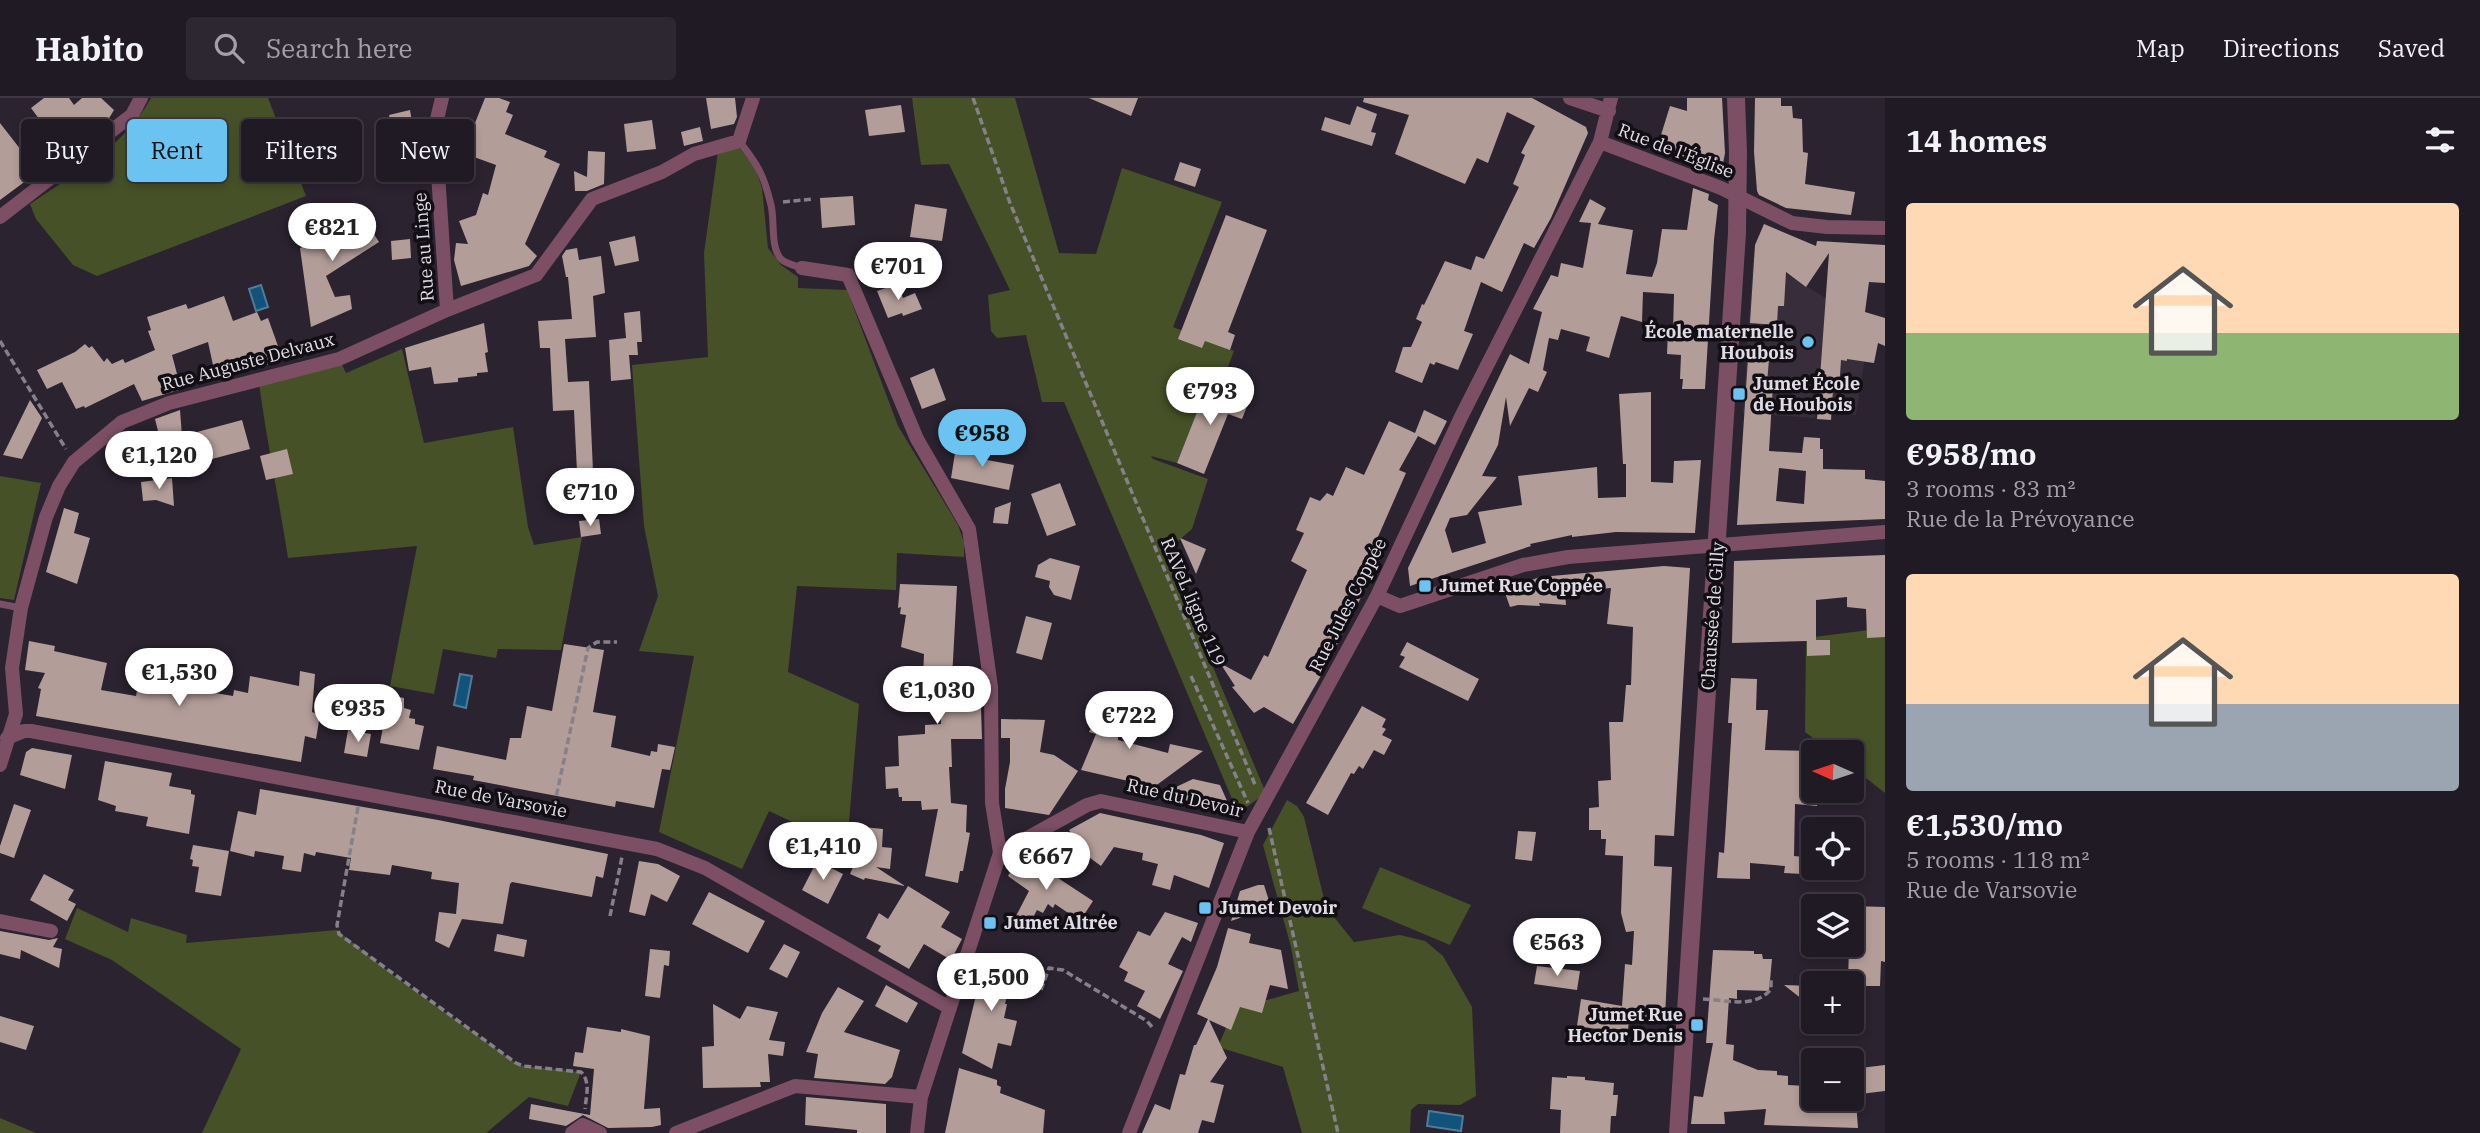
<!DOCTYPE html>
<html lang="en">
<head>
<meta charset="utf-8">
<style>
  body { margin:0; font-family:"IBM Plex Serif",serif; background:#2d2731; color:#f1f3f6; height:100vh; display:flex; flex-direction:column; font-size:26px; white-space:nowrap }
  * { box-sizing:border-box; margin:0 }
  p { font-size:23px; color:#a2a1a6 }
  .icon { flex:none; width:38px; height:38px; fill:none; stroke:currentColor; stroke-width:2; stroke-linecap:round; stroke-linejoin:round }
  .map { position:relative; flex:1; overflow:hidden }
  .sheet { display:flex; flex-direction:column; background:#201a24; width:595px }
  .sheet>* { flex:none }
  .guide { position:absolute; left:21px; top:21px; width:665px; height:63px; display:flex; gap:14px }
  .needle { width:46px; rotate:273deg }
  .tools { position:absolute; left:1801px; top:642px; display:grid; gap:14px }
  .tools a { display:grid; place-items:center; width:63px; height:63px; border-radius:7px; background:#201a24; box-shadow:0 4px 10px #0003,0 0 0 2px #3d3841; font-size:35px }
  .price { position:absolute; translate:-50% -60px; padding:0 16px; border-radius:24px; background:#fff; color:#222; font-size:23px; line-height:46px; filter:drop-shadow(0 2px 4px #0008) }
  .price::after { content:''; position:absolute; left:50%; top:42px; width:21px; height:16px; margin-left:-10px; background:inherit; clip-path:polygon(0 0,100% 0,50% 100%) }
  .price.active { background:#6ac3f1; color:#111 }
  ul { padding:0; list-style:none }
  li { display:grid; align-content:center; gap:14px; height:371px; padding:0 21px }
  li span { display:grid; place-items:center; height:217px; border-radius:7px; color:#555 }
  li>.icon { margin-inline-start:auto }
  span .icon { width:126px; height:126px; fill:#fffc; stroke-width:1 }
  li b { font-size:30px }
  h2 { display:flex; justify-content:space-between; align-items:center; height:84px; padding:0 21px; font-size:30px }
  .pill { padding:0 24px; border-radius:7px; background:#201a24; box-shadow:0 4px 10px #0003,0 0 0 2px #3d3841; font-size:24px; line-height:63px }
  .pill.active { background:#6ac3f1; color:#111 }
  header { display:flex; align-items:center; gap:42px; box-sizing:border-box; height:98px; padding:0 35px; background:#201a24; border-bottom:2px solid #3d3841 }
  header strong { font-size:33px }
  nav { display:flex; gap:38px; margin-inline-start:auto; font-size:24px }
  .search { width:490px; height:63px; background:#2d2731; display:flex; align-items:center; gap:18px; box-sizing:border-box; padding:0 24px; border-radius:7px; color:#a2a1a6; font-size:26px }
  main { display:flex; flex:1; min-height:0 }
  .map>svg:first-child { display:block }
</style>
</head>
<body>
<header>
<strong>Habito</strong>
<div class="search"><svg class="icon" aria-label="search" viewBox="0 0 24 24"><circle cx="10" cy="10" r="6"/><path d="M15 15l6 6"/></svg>Search here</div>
<nav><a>Map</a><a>Directions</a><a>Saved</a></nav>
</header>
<main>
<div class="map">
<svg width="1885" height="1035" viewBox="0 0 1885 1035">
  <rect width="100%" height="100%" fill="#2b2330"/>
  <!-- education -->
  <path fill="#382d3a" d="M1753 159 1763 160 1779 179 1787 176 1870 228 1856 317 1816 313 1815 320 1743 315Z"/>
  <!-- green -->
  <path fill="#465127" d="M151 0H268L306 98 97 178 73 167 36 121 30 106C74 76 125 48 151 0Z
    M912 0H1015L1059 155 1096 156 1122 70 1222 104 1173 229 1234 253 1220 290 1208 286 1177 365 1151 358 1153 361 1208 381 1192 431 1172 448 1184 500 1266 695 1238 715 1064 304H1042L1026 237 997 240 991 233 988 197 1010 192 949 66 921 67Z
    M738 48 755 69 762 90 768 150 781 167 798 179V190L847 192 898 328 958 427 964 444V459L897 455 896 492 797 488 788 574 859 606 849 724 835 744 769 713 742 771 659 734 694 558 639 553 658 498 644 428 632 267 708 259 704 155 718 54Z
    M402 251 424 345 513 329 528 429 534 447 582 439 561 552 498 551 496 560 443 551 434 596 390 588 417 448 288 460C279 402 267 344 259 286L342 267 346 275Z
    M0 378 41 385 14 502 0 500Z
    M1885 530V695L1852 669V654H1832L1805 634 1806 540Z
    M1287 702 1297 708 1304 719 1326 809 1354 844 1400 837 1425 843 1443 858 1472 909 1476 998 1460 1007 1418 1006 1411 1012 1410 1035H1302L1283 969 1218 949 1237 904 1267 902 1299 893 1291 849 1263 747Z
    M1380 769 1471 807 1450 847 1362 810Z
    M77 810 128 834 131 820 187 837 186 845 337 832 393 877 516 965 523 968 581 974 568 1008 529 999 486 1035H202L241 951 112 862 65 841Z
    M0 1020 36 1035H0Z"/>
  <!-- water -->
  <path fill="#12537b" stroke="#507c9a" stroke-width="2" d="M261 187 268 209 256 213 249 191Z
    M460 576 472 578 466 610 454 607Z
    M1429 1013 1463 1018 1461 1033 1427 1028Z"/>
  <!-- building -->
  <path fill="#b39d99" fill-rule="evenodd" d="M44 0H69L74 7 82 0H101L114 12 108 22 0 102V25L21 52 48 33 31 10Z
    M485 0H499L510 4 506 14 513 17 505 36 547 53 544 59 560 66 525 146 537 158 529 168 461 188 454 162 456 145 468 146 459 123 476 117 483 95 488 97 496 67 463 55Z
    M706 0H735L737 19 734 26 711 31Z
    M1089 0H1138L1131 18Z
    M1364 0H1532L1586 29 1588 35 1551 120 1534 150 1524 145 1502 194 1481 184 1464 233 1473 236 1458 272 1436 264 1434 267 1430 265 1422 285 1395 274 1403 249H1411L1422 224 1416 221 1422 206 1424 207 1445 163 1471 172 1476 158 1484 161 1519 89 1513 86 1525 57 1521 55 1535 28 1507 14 1488 65 1477 60 1465 86 1395 56 1409 17 1363 4Z
    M1687 0H1722L1725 55 1722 71 1673 61 1675 51 1662 46 1665 38 1661 37 1670 8 1687 13Z
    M1755 0H1781V8H1792L1793 20 1802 21 1803 54 1808 55 1805 86 1855 94 1851 117 1786 110 1759 97 1757 93 1754 54Z
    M901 7 905 34 869 38 865 12Z
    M1357 8 1377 16 1371 34 1376 35 1372 48 1321 32 1325 19 1350 27Z
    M410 12 415 42 410 43 411 72 389 73V68H379L377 25 390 22 389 17Z
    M652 22 656 51 627 54 624 26Z
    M700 29 703 43 684 48 681 34Z
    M588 53 605 54 604 86 587 93H575L574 73 587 79Z
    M1180 64 1201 71 1195 89 1174 82Z
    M1693 90 1709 96 1708 102 1718 107 1714 142 1705 291H1682L1683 281H1680L1681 257 1667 256 1668 233 1673 234 1674 196 1643 194 1642 224 1621 218 1609 260 1586 253 1590 239 1561 231 1558 242 1549 240 1543 272 1547 274 1538 294 1529 290 1510 328 1506 299 1498 347 1482 378 1497 379 1467 417 1450 420 1445 432 1452 455 1486 445 1478 414 1522 407 1518 378 1597 369 1598 400 1626 399V366H1623L1619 296 1651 294V384L1673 385 1674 363 1701 362 1695 435 1616 434 1572 439V437L1530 446 1531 448 1410 488 1408 470 1509 258 1510 256 1529 266 1542 214 1533 211 1551 177 1558 179 1561 165 1583 170 1591 125 1579 124 1590 101 1606 110 1598 126 1592 125 1633 132 1626 176 1652 179 1657 165 1662 131 1687 132Z
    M853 98 855 127 822 130 820 100Z
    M915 106 947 111 942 143 910 139Z
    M360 115 379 144 326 178 335 199 350 197 352 211 311 229 300 150 310 146 305 134Z
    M1226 117 1267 132 1228 234 1235 237 1230 252 1205 243 1202 250 1178 241Z
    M1764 126 1816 148 1817 143 1885 147V185L1869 184 1865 214 1885 220V248L1878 245 1874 265 1847 261V263L1841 262 1839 292H1833L1831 322 1817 321 1829 155 1806 189 1786 174 1784 208H1778L1777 227 1750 225 1755 147Z
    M635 138 639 163 615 168 609 144Z
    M410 141 411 160 392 162 391 143Z
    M577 150 579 162 601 158 605 195 593 198 596 239 565 241 568 284 589 283 593 373 577 374 574 312 553 313 550 250H540L538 223 572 221 568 179H566L562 158 566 152Z
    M897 186 903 200 915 195 922 211 903 218 902 215 888 220 877 193Z
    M224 198 233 223 257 214 261 223 268 220 283 262 216 281 208 244 172 257 181 291 179 292 142 303 134 286 85 310 84 308 76 311 62 284 47 291 37 272 75 254 85 246 89 250 92 248 104 264 107 260 112 266 123 261 125 265 155 252 148 233 151 232 147 219 186 206 188 211Z
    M640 213 642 244H637L638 257H629L631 281 611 283 609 242 626 240 624 215Z
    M484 225 488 254 485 255 488 274 477 275V278L458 280V284L434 286 431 269 409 273 405 250Z
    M1748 260 1769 261 1767 285H1773L1769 353 1802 355 1804 339 1820 340V351H1823V371L1865 372V381L1885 383V421L1737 427ZM1779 370 1806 373 1804 406 1776 403Z
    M934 270 946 302 922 311 910 280Z
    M1208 286 1249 303 1242 321 1228 316 1204 376 1177 365Z
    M30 302 42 320 22 361 3 357Z
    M180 312 182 338 242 322 250 351 170 372 163 348 152 351 147 337 158 333 155 321Z
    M1424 312 1447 323 1435 347 1418 338 1399 372 1406 375 1370 457 1380 462 1323 574 1293 626 1264 609 1254 615 1232 589 1235 588 1220 565 1251 582 1264 557 1268 559 1307 472 1291 463 1304 435 1296 432 1310 399 1320 403 1327 395 1333 398 1346 369 1364 377 1389 323 1415 335Z
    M968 348 989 352 987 362 1014 367 1009 392 951 380 955 355 966 357Z
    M287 351 293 376 266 382 260 358Z
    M172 380 174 408 156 402 143 403 141 384Z
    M1060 385 1076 427 1047 438 1031 396Z
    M1011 404 1008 426 993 425 995 410Z
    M64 410 79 415 74 435 90 440 77 486 46 474Z
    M599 421 601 436 581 439 579 423Z
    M1180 440 1206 451 1196 476Z
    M1885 457V539L1867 540 1866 511 1847 509V499L1816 502V542H1830V557L1807 558V543L1732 545 1734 463Z
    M1050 460 1080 468 1071 502 1054 497 1049 489 1050 483 1035 479 1038 467Z
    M1664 468 1690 470 1674 738 1655 737 1654 768 1672 769 1665 920 1629 919 1628 932 1597 931 1577 928 1581 901 1622 908 1625 866 1632 867 1634 833 1626 834 1621 815 1623 758 1605 757 1606 741H1601V732H1589V710L1599 709 1598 683 1611 682 1609 624H1623L1626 587H1631L1633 529 1607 526 1611 490 1565 494 1566 507 1539 505 1540 508 1518 507 1510 509 1504 492 1540 479Z
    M900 486 957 488 952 581H980L982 641H951L952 669H949L951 705 967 707 966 734 970 735 963 773H960L958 785 925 778 938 711 922 712 921 703H902V699H899L898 690 886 691 885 669 899 668 898 638 925 636V627L941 626 939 581 923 580 924 556 901 549 906 517 900 516 901 509 898 510Z
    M1026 518 1052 525 1042 562 1016 555Z
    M29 543 55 548 54 553 107 565 101 592 136 598 139 582 233 598 234 592 248 595 250 578 299 588 300 573 315 576 312 614 320 617 316 641 305 638 301 664 36 618 41 591 38 590 45 575 25 572Z
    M1407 544 1479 581 1468 603 1399 569 1405 559 1400 557Z
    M564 546 604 552 593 614 616 618 611 649 650 658 651 653 657 654 658 646 675 649 670 672 662 671 654 710 616 703 615 709 473 682 474 678 433 671 437 648 506 662 510 640H521L527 608 552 613Z
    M1731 580 1757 581 1756 612H1768L1765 652 1813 653V693H1818L1817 708 1795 706 1794 758 1804 759 1803 776 1784 775 1785 768 1750 765V781L1717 780 1719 754 1724 755 1726 725 1732 625H1728Z
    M1107 596 1130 605 1118 634V642L1168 655 1170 646 1203 653 1154 689 1081 672 1096 636 1089 634Z
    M389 597 404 600V610L411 612 409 620 415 621V626L424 628 419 652 380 645Z
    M1362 608 1386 621 1382 629 1386 631 1382 637 1392 642 1384 657 1374 652 1363 671 1359 668 1354 676 1351 675 1328 717 1306 705Z
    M1001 621 1045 622 1040 654 1054 657 1078 673 1049 717 1005 710V691L1010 664V640H1001Z
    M348 632 371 636 367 659 344 655Z
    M32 650 72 657 65 691 20 677 26 654Z
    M105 663 172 675 169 688 191 692V696L195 697 189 736 146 728 148 719 115 713 116 708 98 702Z
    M1193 681 1220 687 1232 714 1161 696Z
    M260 691 438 722 608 756 603 780 596 778 592 799 512 784 510 786 503 826 462 821 449 850 435 843 439 814 456 816 459 785 431 781 432 774 392 767 390 777 349 772 351 760 316 754 315 758 304 755 301 774 282 771 284 758 255 753 254 759 230 753 238 713 256 717Z
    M14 706 31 712 14 760 0 755V748Z
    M1100 715 1201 737 1224 745 1209 790 1174 777 1170 792 1152 787 1158 766 1142 762 1143 755 1114 749 1101 768 1086 757 1069 732Z
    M853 728 883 731 882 749 892 750 890 771 876 769 905 788 865 780 864 782 850 776 863 746 851 745Z
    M1518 733 1536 734 1532 763 1515 761Z
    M193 747 229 753 221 798 195 794 199 769 192 768 193 762 190 761Z
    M1023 757 1093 803 1080 823 1055 806 1053 810 1048 806 1043 815 1037 812 1029 827 1015 820 1029 793 1008 778 1016 762Z
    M639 763 658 766 680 778 667 804 651 796 645 818 629 814Z
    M817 763 843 776 828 806 802 792Z
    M44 776 74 792 68 802 76 806 67 823 30 802Z
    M1258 787H1264L1271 809 1231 823 1240 793Z
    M908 788 950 814 941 829 962 841 951 862 924 846 909 871 878 853 881 848 866 840 879 815 888 821Z
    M709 794 765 823 748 855 692 826Z
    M1852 808 1885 809V864L1881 863 1880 888H1852V886H1848L1849 847H1852Z
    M1165 814 1198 825 1191 844 1182 839 1168 866 1183 873 1160 921 1137 908 1145 893 1124 883 1128 874 1119 869 1138 833 1150 838Z
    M1228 830 1251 836 1249 845 1281 852 1288 891 1270 887 1262 915 1240 909 1231 932 1209 922 1227 960 1210 984 1224 987 1214 1025 1202 1022 1198 1035H1142L1155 1006 1170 1012 1180 976 1185 977 1194 947H1196L1208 921 1197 916 1217 869Z
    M0 833 49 842 58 840 53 849 62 851 59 870 21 852 20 861 0 856Z
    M497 836 527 842 524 859 494 853Z
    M784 846 800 854 787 880 769 871Z
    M650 851 670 853 669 868 664 867 660 900 645 898Z
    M1713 852 1754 853V856H1762L1763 861H1772L1769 893 1737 892V901L1729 900 1726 946 1734 947 1733 962 1758 972 1777 973V977L1788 978V987L1807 988 1806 1000 1856 1003 1858 1030 1764 1027 1766 1011 1724 1014 1725 1026H1691L1694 998 1703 999 1713 945H1706Z
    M986 856 1015 864 1005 906H1007L1004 920 1017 923 1011 948 998 945 992 971 962 955Z
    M1537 868 1580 873 1577 892 1534 886Z
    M886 887 918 905 907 925 875 908Z
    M1784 887 1813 888 1812 909Z
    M838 889 864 903 844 934 900 952 892 979 885 986 814 980 818 956 806 954 822 915Z
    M713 906 740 921 747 908 778 914 769 942 785 944 783 958 768 956 770 984H760L761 989 703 990 702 949 714 948Z
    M0 918 34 928 26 952 0 944Z
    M587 929 621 934V931L650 938 644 1011 660 1010 661 1027 652 1029 608 1030 583 1017 566 1028 529 1021 531 1006 590 1017 594 971 573 968 575 954 583 955Z
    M1885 967V993L1852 997V971Z
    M959 970 997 982V987L1001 989 1000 995 1045 1012 1043 1035H945Z
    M1567 978 1585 979V982L1614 985 1613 997H1618L1616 1018H1611L1610 1035H1560L1561 1012 1550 1011 1552 979 1567 980Z
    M806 999 886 1006V1035H857V1032L805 1027Z"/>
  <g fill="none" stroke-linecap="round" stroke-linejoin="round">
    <!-- path -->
    <path stroke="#86808b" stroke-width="3.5" stroke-dasharray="7 3.5" stroke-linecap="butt" d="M973 0 1010 105 1256 689
      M783 104 813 101
      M0 243 66 351
      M1191 578 1248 705
      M358 709 337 827 339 836 516 965 523 968 581 974C591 984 586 998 585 1011
      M552 718 588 550 597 544H617
      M1269 730 1338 1035
      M610 818 622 759
      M1041 892 1049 870 1063 872 1147 923 1153 930
      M1703 901C1726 902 1755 911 1771 891V879"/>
    <!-- service -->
    <path stroke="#7c4f65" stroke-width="7" d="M739 43C758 67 764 77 771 107 775 122 770 149 781 161 786 166 796 168 802 170
      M0 506 21 510"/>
    <!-- minor -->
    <path stroke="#7c4f65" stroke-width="14" d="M442 0 435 30 447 212
      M1570 0 1609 13
      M1600 44 1721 90 1792 125 1827 129 1885 130
      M0 119 132 17 141 0
      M802 170 848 177 917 341 969 431 991 589 992 705 1000 755 921 999 917 1035
      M1377 498 1400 508 1523 467 1568 459 1885 434
      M7 640 24 633H31L657 751 705 770 950 910
      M0 667 16 616 12 570 21 510 46 419 59 388 74 364 122 324 169 305 339 261 447 212 536 177 592 101 662 74 694 56 739 43 753 0
      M1000 755 1087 707 1101 703 1248 734
      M0 823 51 833
      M572 1035 583 1027 600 1035
      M676 1035 795 988 921 999
      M1129 1035 1248 734 1377 498 1461 319 1600 44 1611 0"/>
    <!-- tertiary -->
    <path stroke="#7c4f65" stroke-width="18" d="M1678 1035 1737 135 1738 54 1736 0"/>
  </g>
  <!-- markers -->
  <g fill="#6ac3f1" stroke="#110e14" stroke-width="2.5">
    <circle cx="1808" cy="244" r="7"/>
    <rect x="1732" y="289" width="14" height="14" rx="3.5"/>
    <rect x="1418" y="481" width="14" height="14" rx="3.5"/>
    <rect x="1198" y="803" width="14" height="14" rx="3.5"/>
    <rect x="983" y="818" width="14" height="14" rx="3.5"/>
    <rect x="1690" y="920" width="14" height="14" rx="3.5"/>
  </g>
  <g text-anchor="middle" stroke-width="7" stroke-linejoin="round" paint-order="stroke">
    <!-- street labels -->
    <g font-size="18" fill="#e0dbe4" stroke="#110e14">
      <text transform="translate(1676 53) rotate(21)" y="6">Rue de l'Église</text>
      <text transform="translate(424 149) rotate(-94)" y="6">Rue au Linge</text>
      <text transform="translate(248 264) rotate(-15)" y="6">Rue Auguste Delvaux</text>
      <text transform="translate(1193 504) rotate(67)" y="6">RAVeL ligne 119</text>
      <text transform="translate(1348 507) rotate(-63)" y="6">Rue Jules Coppée</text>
      <text transform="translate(1713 518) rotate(-86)" y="6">Chaussée de Gilly</text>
      <text transform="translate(1185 700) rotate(13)" y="6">Rue du Devoir</text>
      <text transform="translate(501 701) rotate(11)" y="6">Rue de Varsovie</text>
    </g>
    <!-- poi labels -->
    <g font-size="18" font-weight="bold" fill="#e0dbe4" stroke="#110e14" text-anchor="start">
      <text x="1794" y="240" text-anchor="end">École maternelle<tspan x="1794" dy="21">Houbois</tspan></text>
      <text x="1753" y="292">Jumet École<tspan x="1753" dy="21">de Houbois</tspan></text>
      <text x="1439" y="494">Jumet Rue Coppée</text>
      <text x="1219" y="816">Jumet Devoir</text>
      <text x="1004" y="831">Jumet Altrée</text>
      <text x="1683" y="923" text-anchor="end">Jumet Rue<tspan x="1683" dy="21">Hector Denis</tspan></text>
    </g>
  </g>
</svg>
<div class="tools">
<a><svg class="needle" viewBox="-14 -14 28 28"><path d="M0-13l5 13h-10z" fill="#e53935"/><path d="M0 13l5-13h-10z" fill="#a2a1a6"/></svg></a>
<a><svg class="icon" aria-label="locate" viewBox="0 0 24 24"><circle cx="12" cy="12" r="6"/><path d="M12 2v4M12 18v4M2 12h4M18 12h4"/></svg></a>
<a><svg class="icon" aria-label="layers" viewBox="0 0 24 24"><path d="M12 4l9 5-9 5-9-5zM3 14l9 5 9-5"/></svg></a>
<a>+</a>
<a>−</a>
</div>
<b class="price" style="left:332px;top:165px">€821</b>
<b class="price" style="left:898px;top:204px">€701</b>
<b class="price" style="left:1210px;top:329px">€793</b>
<b class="price active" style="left:982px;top:371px">€958</b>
<b class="price" style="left:159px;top:393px">€1,120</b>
<b class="price" style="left:590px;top:430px">€710</b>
<b class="price" style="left:179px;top:610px">€1,530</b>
<b class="price" style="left:937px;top:628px">€1,030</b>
<b class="price" style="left:358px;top:646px">€935</b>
<b class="price" style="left:1129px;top:653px">€722</b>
<b class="price" style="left:823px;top:784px">€1,410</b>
<b class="price" style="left:1046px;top:794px">€667</b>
<b class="price" style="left:1557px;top:880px">€563</b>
<b class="price" style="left:991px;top:915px">€1,500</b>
<div class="guide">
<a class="pill">Buy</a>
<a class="pill active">Rent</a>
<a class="pill">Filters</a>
<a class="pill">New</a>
</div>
</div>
<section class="sheet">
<h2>14 homes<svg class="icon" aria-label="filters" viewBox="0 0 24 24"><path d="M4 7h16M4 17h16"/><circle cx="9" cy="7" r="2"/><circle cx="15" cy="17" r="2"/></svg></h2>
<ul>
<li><span style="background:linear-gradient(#ffd9b3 60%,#8fb573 0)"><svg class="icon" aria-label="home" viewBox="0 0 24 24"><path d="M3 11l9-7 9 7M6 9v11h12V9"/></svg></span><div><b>€958/mo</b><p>3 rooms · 83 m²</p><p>Rue de la Prévoyance</p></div></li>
<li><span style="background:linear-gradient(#ffd9b3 60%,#9aa5b1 0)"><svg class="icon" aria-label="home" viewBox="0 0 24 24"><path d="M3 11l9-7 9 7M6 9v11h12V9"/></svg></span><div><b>€1,530/mo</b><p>5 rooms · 118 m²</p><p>Rue de Varsovie</p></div></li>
</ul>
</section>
</main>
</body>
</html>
